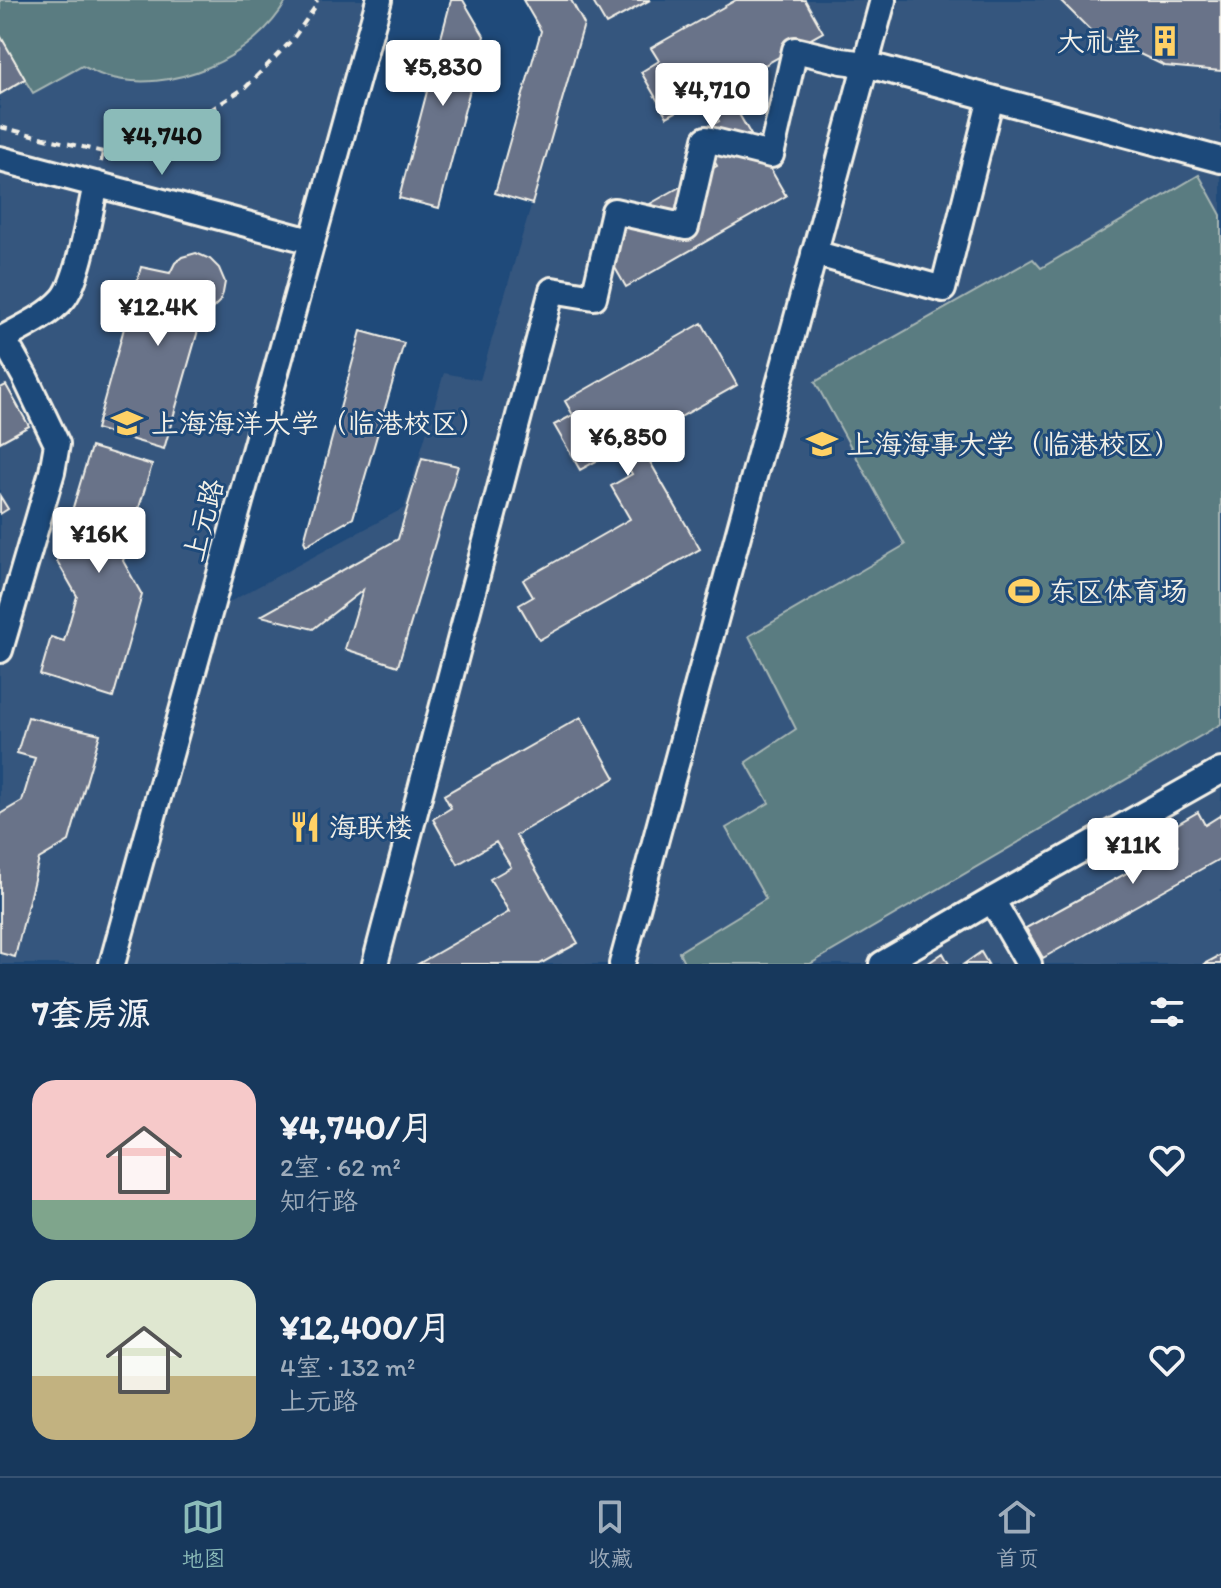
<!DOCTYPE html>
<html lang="zh">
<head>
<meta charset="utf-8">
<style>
  body { margin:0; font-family:Itim,"LXGW WenKai TC",sans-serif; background:#203f62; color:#f1f3f6; height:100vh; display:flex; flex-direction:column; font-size:30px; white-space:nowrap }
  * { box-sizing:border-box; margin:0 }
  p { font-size:26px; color:#9eacbb }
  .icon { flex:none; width:44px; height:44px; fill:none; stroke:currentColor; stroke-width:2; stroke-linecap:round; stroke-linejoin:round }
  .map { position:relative; height:964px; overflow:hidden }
  .details { display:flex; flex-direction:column; background:#17385c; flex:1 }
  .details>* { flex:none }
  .price { position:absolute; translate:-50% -68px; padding:0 18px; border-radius:8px; background:#fff; color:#222; font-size:26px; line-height:52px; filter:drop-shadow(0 2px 4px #0008) }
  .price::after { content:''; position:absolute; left:50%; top:48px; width:24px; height:18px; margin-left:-12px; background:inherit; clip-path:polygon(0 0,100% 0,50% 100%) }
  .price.selected { background:#8bbbb9; color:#111 }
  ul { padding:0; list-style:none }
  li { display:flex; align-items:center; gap:24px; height:200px; padding:0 32px }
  li span { display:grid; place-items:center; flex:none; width:224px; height:160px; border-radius:24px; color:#555 }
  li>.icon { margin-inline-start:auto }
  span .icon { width:96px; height:96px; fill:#fffc; stroke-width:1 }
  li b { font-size:34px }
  h2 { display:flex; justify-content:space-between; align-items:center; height:96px; padding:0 32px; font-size:34px }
  .dock { display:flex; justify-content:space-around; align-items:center; height:112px; border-top:2px solid #365272; background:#17385c; font-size:22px; color:#9eacbb }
  .dock a { display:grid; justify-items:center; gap:4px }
  .dock .selected { color:#8bbbb9 }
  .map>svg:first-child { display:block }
</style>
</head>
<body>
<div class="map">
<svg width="1221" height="964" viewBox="0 0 1221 964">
  <rect width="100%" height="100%" fill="#1f4a7a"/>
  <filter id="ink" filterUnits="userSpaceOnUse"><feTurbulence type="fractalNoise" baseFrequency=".0125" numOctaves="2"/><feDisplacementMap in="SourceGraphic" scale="16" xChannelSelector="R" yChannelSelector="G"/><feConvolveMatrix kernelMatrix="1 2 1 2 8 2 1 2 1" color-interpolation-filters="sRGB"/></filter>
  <g filter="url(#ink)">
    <!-- built -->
    <path fill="#35567e" d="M0 0H372L106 964H0Z
      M571 0H1221V964H113L209 613 404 508 444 373 480 380 584 24Z"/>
    <!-- green -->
    <path fill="#5a7c81" stroke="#a7b6b4" stroke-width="2" d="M0 0H287C255 58 170 96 105 76 97 74 90 69 82 66L33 93 25 80 0 94Z
      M1199 175 1221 215V724L810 964H685L679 952 766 899 726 828 769 803 746 762 796 729 749 636 905 545 815 382 1033 259 1041 268Z"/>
    <!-- building -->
    <path fill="#697389" stroke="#f4f1e8" stroke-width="2" d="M451 0H463L484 36 439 208 399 198Z
      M523 0H571L584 24 532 204 495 193 541 31Z
      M592 0H650L606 24Z
      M736 0H805L823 32 724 88 786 196 626 287 606 252 619 244 609 227 717 166 698 133 719 121 705 96 667 117 641 72 659 61 651 48Z
      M1060 0H1221V71L1165 66 1091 31Z
      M0 35 25 79 0 94Z
      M196 253 210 259 219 268 225 282 223 293 220 301 212 309 203 313 164 449 96 429 141 267 170 273 175 263 182 257Z
      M702 323 737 385 638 441 700 549 539 640 519 605 533 597 523 580 630 519 611 486 632 474 618 449 580 470 554 425 573 415 565 401Z
      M361 331 404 343 353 518 306 545 304 541Z
      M6 385 29 426 0 442V388Z
      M91 447 152 465 123 561 142 595 113 698 40 675 51 637 64 641 77 596 57 561Z
      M422 458 458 466 398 666 345 649 363 590 313 629 261 616 398 539Z
      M0 496 8 509 0 514Z
      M28 717 100 734 69 841 39 859 15 957 0 953V814L22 801 35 758 17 753Z
      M581 717 615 778 516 835 578 943 540 964H418L509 912 490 879 511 867 496 842 458 864 433 819 451 808 444 795Z
      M1198 812 1205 825 1221 815V858L1043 958 1026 928 1178 845 1167 830Z
      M981 952 988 964H964Z
      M943 953 949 964H927Z
      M1221 955V964H1204Z"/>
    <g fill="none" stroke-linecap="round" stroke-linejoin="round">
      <defs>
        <path id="minor" d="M0 159 311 241
          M814 253 943 289 991 98
          M0 340C21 328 47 317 63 299 79 281 90 211 96 184
          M0 650 52 472 57 444 25 377 3 338
          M992 900 1029 964
          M112 964 379 0
          M375 964 552 290 594 297 614 211 686 227 706 139 771 155 795 50 842 61 865 64 1221 160
          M622 964 883 0
          M882 964 992 900 1221 771"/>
      </defs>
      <!-- minor casing -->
      <use href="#minor" stroke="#f4f1e8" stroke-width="30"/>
      <!-- path -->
      <path stroke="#f4f1e8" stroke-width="4" stroke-dasharray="8 6" stroke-linecap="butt" d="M0 127 103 152
        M101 162 103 152 148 142 192 122 246 87 293 39 315 7 317 0"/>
      <!-- minor -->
      <use href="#minor" stroke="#1f4a7a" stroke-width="24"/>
    </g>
  </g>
  <!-- icons -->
  <defs>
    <symbol id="building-bare" viewBox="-9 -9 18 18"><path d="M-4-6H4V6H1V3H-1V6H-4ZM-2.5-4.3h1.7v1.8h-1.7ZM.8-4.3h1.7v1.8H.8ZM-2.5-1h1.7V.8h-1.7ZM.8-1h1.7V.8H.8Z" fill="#ffd166" stroke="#1f4a7a" stroke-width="2.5" paint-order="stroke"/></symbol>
    <symbol id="university-bare" viewBox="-9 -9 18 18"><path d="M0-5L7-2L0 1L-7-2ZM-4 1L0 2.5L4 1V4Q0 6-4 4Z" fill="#ffd166" stroke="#1f4a7a" stroke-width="2.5" paint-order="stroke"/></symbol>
    <symbol id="stadium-bare" viewBox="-9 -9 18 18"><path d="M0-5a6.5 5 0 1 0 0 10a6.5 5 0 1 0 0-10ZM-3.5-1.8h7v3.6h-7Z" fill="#ffd166" stroke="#1f4a7a" stroke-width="2.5" paint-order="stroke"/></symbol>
    <symbol id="restaurant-bare" viewBox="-9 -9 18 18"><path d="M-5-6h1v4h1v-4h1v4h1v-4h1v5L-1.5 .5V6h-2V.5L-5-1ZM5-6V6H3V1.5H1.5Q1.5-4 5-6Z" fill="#ffd166" stroke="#1f4a7a" stroke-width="2.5" paint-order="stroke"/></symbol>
  </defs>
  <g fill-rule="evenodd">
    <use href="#building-bare" x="1143" y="19" width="44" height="44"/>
    <use href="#university-bare" x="105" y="401" width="44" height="44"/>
    <use href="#university-bare" x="800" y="422" width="44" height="44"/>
    <use href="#stadium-bare" x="1002" y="569" width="44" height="44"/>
    <use href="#restaurant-bare" x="283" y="805" width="44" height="44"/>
  </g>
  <g text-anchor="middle" stroke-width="6" stroke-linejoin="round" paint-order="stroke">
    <!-- poi labels -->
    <g font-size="28" fill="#f4f1e8" stroke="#1f4a7a" text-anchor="start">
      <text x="1141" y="51" text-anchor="end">大礼堂</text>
      <text x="151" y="433">上海海洋大学（临港校区）</text>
      <text x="846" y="454">上海海事大学（临港校区）</text>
      <text x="1048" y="601">东区体育场</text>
      <text x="329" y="837">海联楼</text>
    </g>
    <!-- street labels -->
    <g font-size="28" fill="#f4f1e8" stroke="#1f4a7a">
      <text transform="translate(203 520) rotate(-75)" y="10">上元路</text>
    </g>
  </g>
</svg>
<b class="price" style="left:443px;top:108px">¥5,830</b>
<b class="price" style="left:712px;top:131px">¥4,710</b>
<b class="price selected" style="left:162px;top:177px">¥4,740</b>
<b class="price" style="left:158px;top:348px">¥12.4K</b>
<b class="price" style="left:628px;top:478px">¥6,850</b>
<b class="price" style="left:99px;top:575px">¥16K</b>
<b class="price" style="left:1133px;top:886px">¥11K</b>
</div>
<section class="details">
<h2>7套房源<svg class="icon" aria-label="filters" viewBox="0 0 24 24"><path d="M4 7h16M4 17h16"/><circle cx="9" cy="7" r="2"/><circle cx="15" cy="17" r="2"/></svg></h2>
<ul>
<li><span style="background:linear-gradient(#f6c9c9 75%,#7fa58c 0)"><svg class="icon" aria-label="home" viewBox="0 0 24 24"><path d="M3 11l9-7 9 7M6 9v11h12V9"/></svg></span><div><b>¥4,740/月</b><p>2室 · 62 m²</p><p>知行路</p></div><svg class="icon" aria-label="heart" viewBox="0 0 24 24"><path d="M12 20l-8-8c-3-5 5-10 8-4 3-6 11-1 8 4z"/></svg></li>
<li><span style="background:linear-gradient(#dfe7d0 60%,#c2b280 0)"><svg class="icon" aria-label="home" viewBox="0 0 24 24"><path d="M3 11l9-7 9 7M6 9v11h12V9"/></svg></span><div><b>¥12,400/月</b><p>4室 · 132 m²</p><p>上元路</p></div><svg class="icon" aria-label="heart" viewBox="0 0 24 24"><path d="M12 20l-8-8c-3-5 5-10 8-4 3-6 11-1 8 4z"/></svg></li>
</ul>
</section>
<nav class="dock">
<a class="selected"><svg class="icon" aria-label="map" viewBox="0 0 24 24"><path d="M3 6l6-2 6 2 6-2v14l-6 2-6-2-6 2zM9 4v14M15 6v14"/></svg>地图</a>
<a><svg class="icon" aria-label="saved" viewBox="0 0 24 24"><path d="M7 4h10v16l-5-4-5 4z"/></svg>收藏</a>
<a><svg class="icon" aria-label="home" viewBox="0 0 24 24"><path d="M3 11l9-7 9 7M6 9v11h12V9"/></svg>首页</a>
</nav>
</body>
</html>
